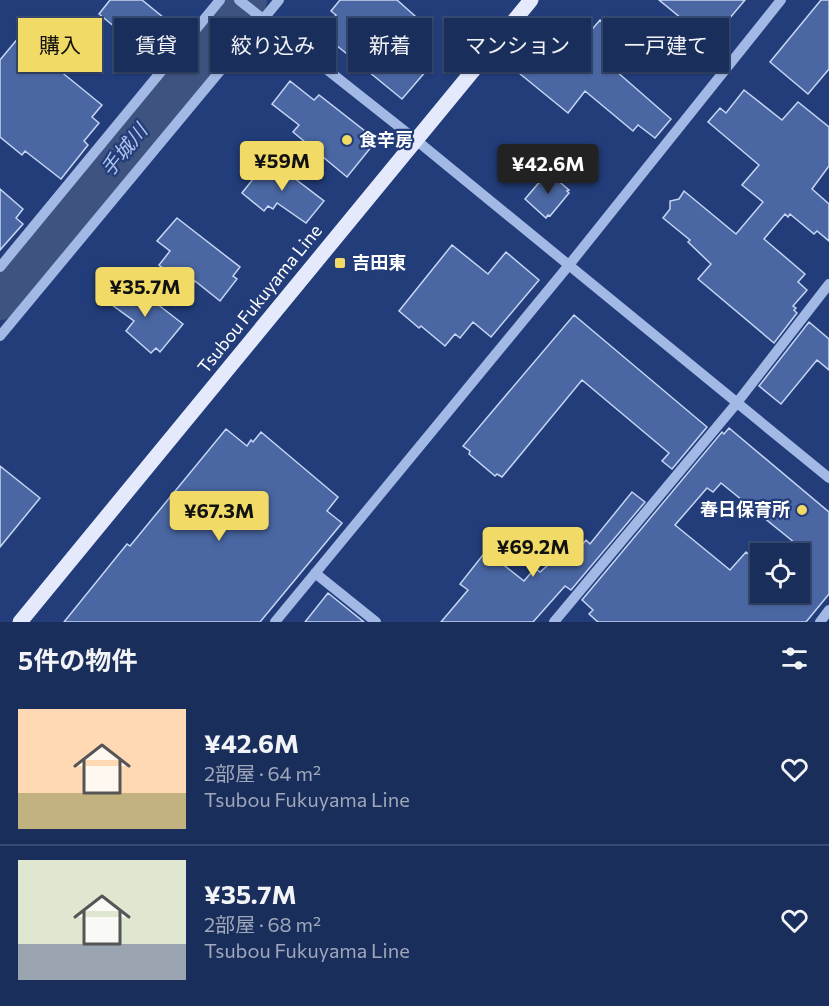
<!DOCTYPE html>
<html lang="ja">
<head>
<meta charset="utf-8">
<style>
  body { margin:0; font-family:Commissioner,"Noto Sans JP",sans-serif; background:#273a65; color:#f1f3f6; height:100vh; display:flex; flex-direction:column; font-size:22px; white-space:nowrap }
  * { box-sizing:border-box; margin:0 }
  p { font-size:20px; color:#9fa8bb }
  .icon { flex:none; width:33px; height:33px; fill:none; stroke:currentColor; stroke-width:2; stroke-linecap:round; stroke-linejoin:round }
  .map { position:relative; height:622px; overflow:hidden }
  .panel { display:flex; flex-direction:column; background:#1a2e5c; flex:1 }
  .panel>* { flex:none }
  .hud { position:absolute; left:18px; top:18px; width:794px; height:54px; display:flex; gap:12px }
  .tools { position:absolute; left:750px; top:543px; display:grid; gap:12px }
  .tools a { display:grid; place-items:center; width:60px; height:60px; border-radius:0px; background:#1a2e5c; box-shadow:0 2px 4px #0004,0 0 0 2px #384a72; font-size:30px }
  .price { position:absolute; translate:-50% -51px; padding:0 14px; border-radius:6px; background:#f1da65; color:#111; font-size:20px; line-height:39px; filter:drop-shadow(0 2px 3px #0008) }
  .price::after { content:''; position:absolute; left:50%; top:36px; width:18px; height:14px; margin-left:-9px; background:inherit; clip-path:polygon(0 0,100% 0,50% 100%) }
  .price.on { background:#222; color:#fff }
  ul { padding:0; list-style:none }
  li { display:flex; align-items:center; gap:18px; height:150px; padding:0 18px }
  li+li { border-top:2px solid #384a72 }
  li span { display:grid; place-items:center; flex:none; width:168px; height:120px; border-radius:0px; color:#555 }
  li>.icon { margin-inline-start:auto }
  span .icon { width:72px; height:72px; fill:#fffc; stroke-width:1 }
  li b { font-size:26px }
  h2 { display:flex; justify-content:space-between; align-items:center; height:72px; padding:0 18px; font-size:26px }
  .chip { padding:0 21px; border-radius:0px; background:#1a2e5c; box-shadow:0 2px 4px #0004,0 0 0 2px #384a72; font-size:21px; line-height:54px }
  .chip.on { background:#f1da65; color:#111 }
  .map>svg:first-child { display:block }
</style>
</head>
<body>
<div class="map">
<svg width="829" height="622" viewBox="0 0 829 622">
  <rect width="100%" height="100%" fill="#223d7a"/>
  <g fill="none" stroke-linecap="round" stroke-linejoin="round">
    <!-- river -->
    <path stroke="#3e5380" stroke-width="38" d="M0 301 248 0"/>
  </g>
  <!-- building -->
  <path fill="#4a67a3" stroke="#c6d5f4" stroke-width="1.5" fill-rule="evenodd" d="M110 0H142L174 26 150 56 99 14Z
    M340 0H397L415 16 392 42 426 71 402 99 325 36 329 31 324 28 336 15 331 11Z
    M659 0H745L718 32 711 27 704 37Z
    M821 0H829V69L808 94 770 62Z
    M34 19 68 48 54 66 102 105 92 117 99 123 84 141 88 145 61 179 25 151 22 155 0 137V60Z
    M600 20 626 42 608 64 671 119 655 138 638 125 633 131 585 91 568 113 514 69 531 48 538 54 556 32 576 48Z
    M290 81 314 100 319 95 370 135 372 146 347 177 293 132 299 125 272 104Z
    M744 90 782 120 798 102 829 127V166L812 189 829 204V241L817 231 814 234 790 214 788 217 785 214 764 239 805 274 798 282 807 290 793 306 796 308 794 310 797 313 774 343 698 279 711 264 688 242 690 240 663 218 670 209V201L679 199 684 191 736 234 763 202 742 185 759 165 708 122 720 108 726 113Z
    M269 159 324 201 306 223 277 203 273 209 268 206 264 211 242 193Z
    M548 172 569 190 567 191 569 193 550 216 548 215 546 218 525 199Z
    M0 189 23 209 16 218 23 224 0 250Z
    M177 218 240 267 233 276 237 279 220 301 195 281 189 288 159 265 170 251 157 241Z
    M452 245 488 274 506 252 539 280 491 337 473 322 460 338 455 334 445 346 421 326 419 328 399 311Z
    M125 279 183 324 160 352 156 348 151 353 126 331 134 321 108 302Z
    M574 315 707 427 672 469 662 461 669 453 582 380 502 477 497 474 495 476 469 454 470 451 463 446Z
    M809 322 829 339V370L817 360 781 404 759 386Z
    M729 428 829 512V594L806 622H598L589 614 593 610 582 600 722 432 724 434ZM721 483 800 547V592H760V564L746 552 730 570 675 525 707 488 713 492Z
    M226 429 247 446 251 440 253 442 261 432 338 497 327 511 342 523 260 622H64L127 544 130 546Z
    M0 466 40 498 0 547Z
    M632 492 645 502 571 590 565 586 533 622H441L468 590 460 584 486 551 524 581 535 568 540 572 548 565 567 542 578 550 586 540 590 544Z
    M328 593 364 622H305Z"/>
  <g fill="none" stroke-linecap="round" stroke-linejoin="round">
    <!-- minor -->
    <path stroke="#a3b9e5" stroke-width="10" d="M239 0 416 140 829 478
      M0 267 220 0
      M0 336 279 0
      M315 573 376 622
      M275 622 569 265 781 0
      M554 622 736 404 829 284
      M820 622 829 610"/>
    <!-- major -->
    <path stroke="#e4eafc" stroke-width="15" d="M20 622 531 0"/>
  </g>
  <!-- markers -->
  <g fill="#f1da65" stroke="#223d7a" stroke-width="2">
    <circle cx="347" cy="140" r="6"/>
    <rect x="334" y="257" width="12" height="12" rx="3"/>
    <circle cx="802" cy="510" r="6"/>
  </g>
  <g text-anchor="middle" stroke-width="4.5" stroke-linejoin="round" paint-order="stroke">
    <!-- poi labels -->
    <g font-size="18" font-weight="bold" fill="#fff" stroke="#223d7a" text-anchor="start">
      <text x="359" y="146">食辛房</text>
      <text x="352" y="269">吉田東</text>
      <text x="790" y="516" text-anchor="end">春日保育所</text>
    </g>
    <!-- street labels -->
    <g font-size="18" fill="#fff" stroke="#223d7a">
      <text transform="translate(260 299) rotate(-51)" y="6">Tsubou Fukuyama Line</text>
    </g>
    <!-- water labels -->
    <g font-size="20" font-style="italic" fill="#aec3ed" stroke="#223d7a">
      <text transform="translate(124 150) rotate(-51)" y="7">手城川</text>
    </g>
  </g>
</svg>
<div class="tools">
<a><svg class="icon" aria-label="locate" viewBox="0 0 24 24"><circle cx="12" cy="12" r="6"/><path d="M12 2v4M12 18v4M2 12h4M18 12h4"/></svg></a>
</div>
<b class="price" style="left:282px;top:192px">¥59M</b>
<b class="price on" style="left:548px;top:195px">¥42.6M</b>
<b class="price" style="left:145px;top:318px">¥35.7M</b>
<b class="price" style="left:219px;top:542px">¥67.3M</b>
<b class="price" style="left:533px;top:578px">¥69.2M</b>
<div class="hud">
<a class="chip on">購入</a>
<a class="chip">賃貸</a>
<a class="chip">絞り込み</a>
<a class="chip">新着</a>
<a class="chip">マンション</a>
<a class="chip">一戸建て</a>
</div>
</div>
<section class="panel">
<h2>5件の物件<svg class="icon" aria-label="filters" viewBox="0 0 24 24"><path d="M4 7h16M4 17h16"/><circle cx="9" cy="7" r="2"/><circle cx="15" cy="17" r="2"/></svg></h2>
<ul>
<li><span style="background:linear-gradient(#ffd9b3 70%,#c2b280 0)"><svg class="icon" aria-label="home" viewBox="0 0 24 24"><path d="M3 11l9-7 9 7M6 9v11h12V9"/></svg></span><div><b>¥42.6M</b><p>2部屋 · 64 m²</p><p>Tsubou Fukuyama Line</p></div><svg class="icon" aria-label="heart" viewBox="0 0 24 24"><path d="M12 20l-8-8c-3-5 5-10 8-4 3-6 11-1 8 4z"/></svg></li>
<li><span style="background:linear-gradient(#dfe7d0 70%,#9aa5b1 0)"><svg class="icon" aria-label="home" viewBox="0 0 24 24"><path d="M3 11l9-7 9 7M6 9v11h12V9"/></svg></span><div><b>¥35.7M</b><p>2部屋 · 68 m²</p><p>Tsubou Fukuyama Line</p></div><svg class="icon" aria-label="heart" viewBox="0 0 24 24"><path d="M12 20l-8-8c-3-5 5-10 8-4 3-6 11-1 8 4z"/></svg></li>
</ul>
</section>
</body>
</html>
